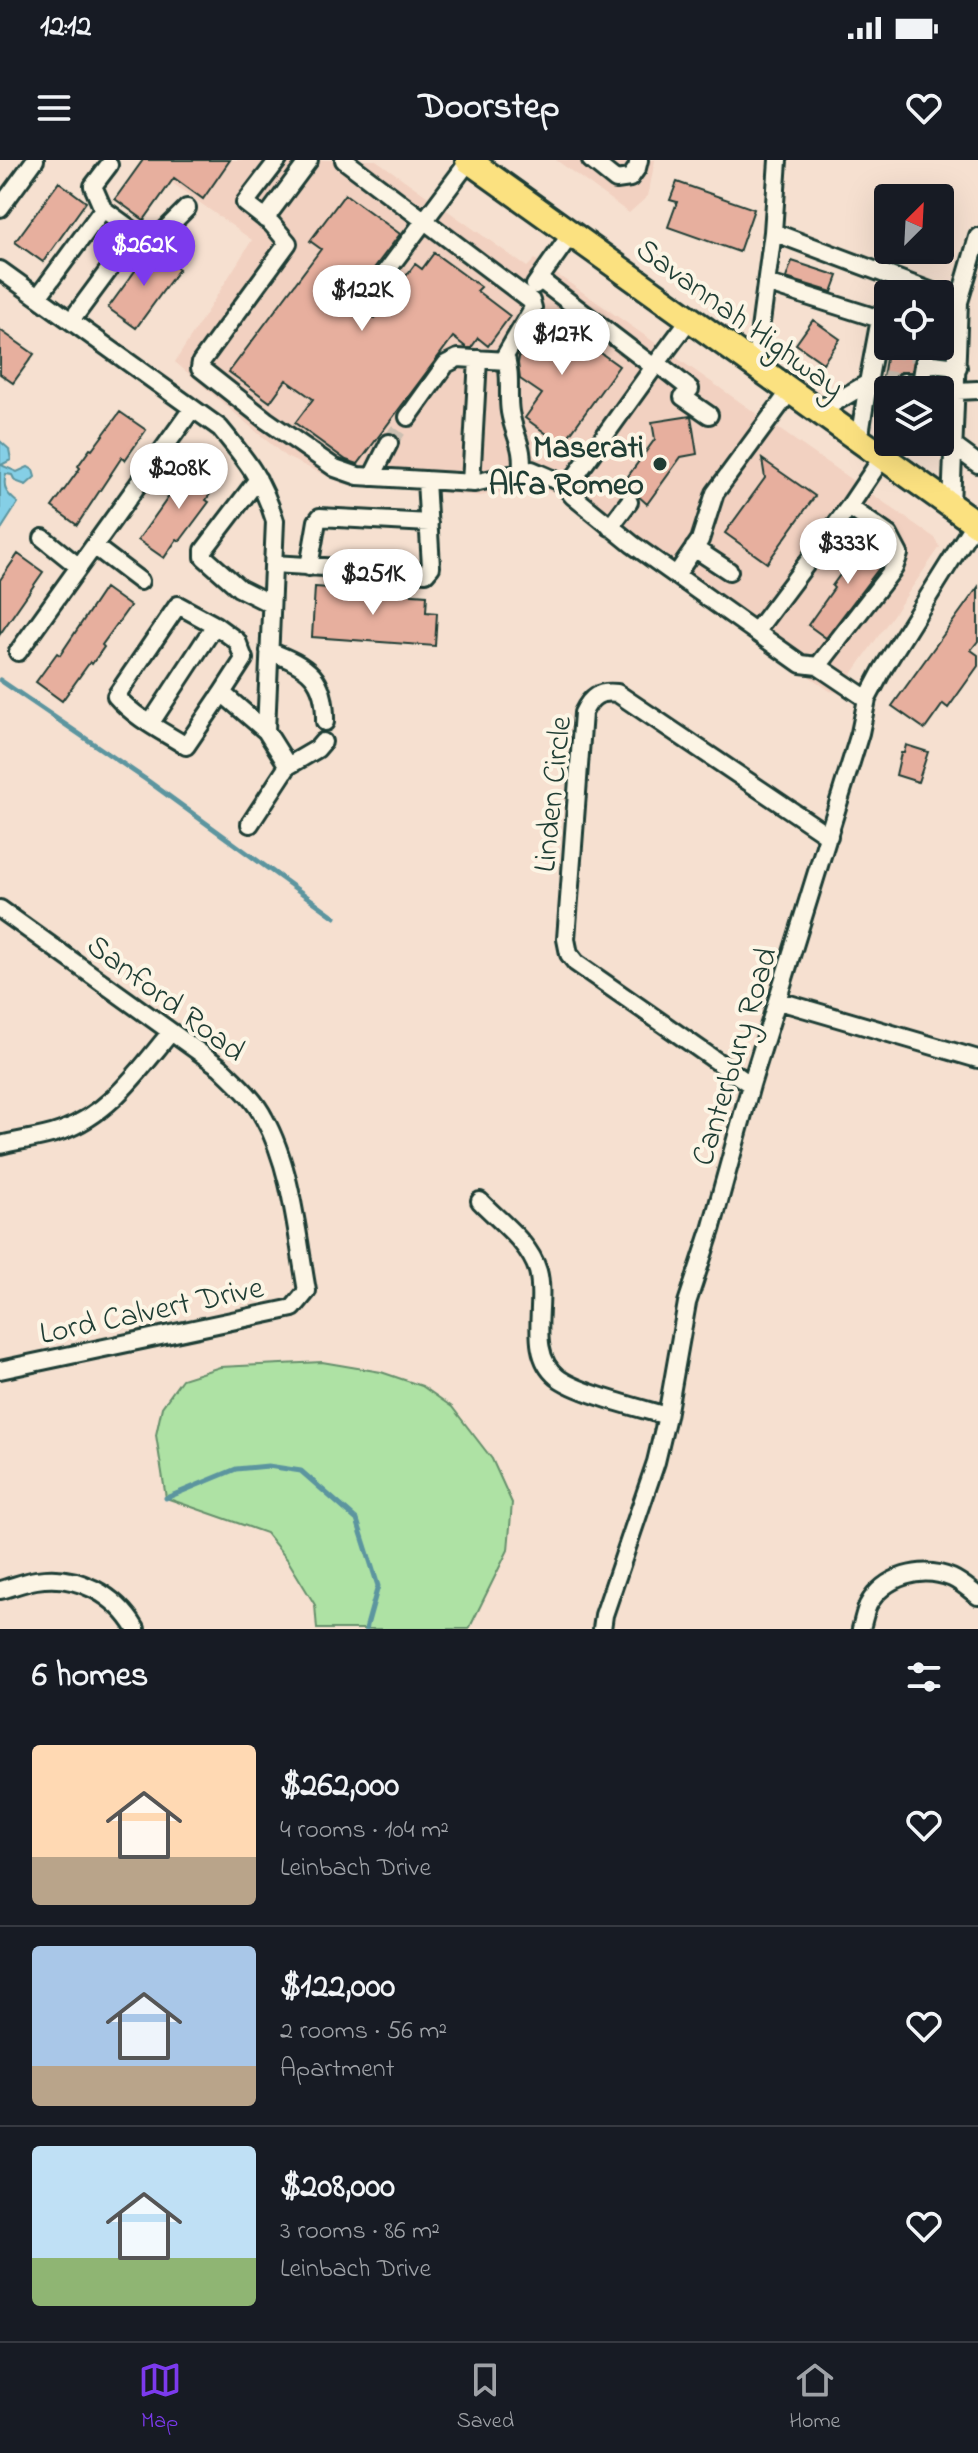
<!DOCTYPE html>
<html lang="en">
<head>
<meta charset="utf-8">
<style>
  body { margin:0; font-family:"Indie Flower",sans-serif; background:#242831; color:#f1f3f6; height:100vh; display:flex; flex-direction:column; font-size:30px; white-space:nowrap }
  * { box-sizing:border-box; margin:0 }
  p { font-size:26px; color:#9ea1a6 }
  .icon { flex:none; width:44px; height:44px; fill:none; stroke:currentColor; stroke-width:2; stroke-linecap:round; stroke-linejoin:round }
  .map { position:relative; height:1469px; overflow:hidden }
  .sheet { display:flex; flex-direction:column; background:#171b24; flex:1 }
  .sheet>* { flex:none }
  .needle { width:52px; rotate:24deg }
  .tools { position:absolute; left:874px; top:24px; display:grid; gap:16px }
  .tools a { display:grid; place-items:center; width:80px; height:80px; border-radius:8px; background:#171b24; box-shadow:0 8px 32px #0002; font-size:40px }
  .price { position:absolute; translate:-50% -68px; padding:0 18px; border-radius:28px; background:#fff; color:#222; font-size:26px; line-height:52px; filter:drop-shadow(0 2px 4px #0008) }
  .price::after { content:''; position:absolute; left:50%; top:48px; width:24px; height:18px; margin-left:-12px; background:inherit; clip-path:polygon(0 0,100% 0,50% 100%) }
  .price.active { background:#7c3aed; color:#fff }
  ul { padding:0; list-style:none }
  li { display:flex; align-items:center; gap:24px; height:200px; padding:0 32px }
  li+li { border-top:2px solid #363941 }
  li span { display:grid; place-items:center; flex:none; width:224px; height:160px; border-radius:8px; color:#555 }
  li>.icon { margin-inline-start:auto }
  span .icon { width:96px; height:96px; fill:#fffc; stroke-width:1 }
  li b { font-size:34px }
  h2 { display:flex; justify-content:space-between; align-items:center; height:96px; padding:0 32px; font-size:34px }
  .status { display:flex; justify-content:space-between; align-items:center; height:56px; padding:0 40px; background:#171b24; direction:ltr }
  .status svg { height:22px; fill:currentColor }
  header { display:flex; justify-content:space-between; align-items:center; height:104px; padding:0 32px; background:#171b24; font-size:36px; font-weight:700 }
  .tabs { display:flex; justify-content:space-around; align-items:center; height:112px; border-top:2px solid #363941; background:#171b24; font-size:22px; color:#9ea1a6 }
  .tabs a { display:grid; justify-items:center; gap:4px }
  .tabs .active { color:#7c3aed }
  .map>svg:first-child { display:block }
</style>
</head>
<body>
<div class="status"><b>12:12</b><svg viewBox="0 0 49 12"><path d="M0 12V9h3v3zM5 12V6h3v6zM10 12V3h3v9zM15 12V0h3v12zM26 1h20v11H26zM47 4h2v5h-2z"/></svg></div>
<header><svg class="icon" aria-label="menu" viewBox="0 0 24 24"><path d="M4 6h16M4 12h16M4 18h16"/></svg>Doorstep<svg class="icon" aria-label="heart" viewBox="0 0 24 24"><path d="M12 20l-8-8c-3-5 5-10 8-4 3-6 11-1 8 4z"/></svg></header>
<div class="map">
<svg width="978" height="1469" viewBox="0 0 978 1469">
  <rect width="100%" height="100%" fill="#f6e0d0"/>
  <filter id="ink" filterUnits="userSpaceOnUse"><feTurbulence type="fractalNoise" baseFrequency=".0125" numOctaves="2"/><feDisplacementMap in="SourceGraphic" scale="16" xChannelSelector="R" yChannelSelector="G"/><feConvolveMatrix kernelMatrix="1 2 1 2 8 2 1 2 1" color-interpolation-filters="sRGB"/></filter>
  <g filter="url(#ink)">
    <!-- built -->
    <path fill="#f2d1c1" d="M140 0H376L527 107 535 99 935 378 940 387 839 533 830 531 596 366 554 332 533 328 480 336 344 324 286 297 175 202 252 80Z
      M556 0H655L648 36 629 53Z"/>
    <!-- green -->
    <path fill="#aee2a4" stroke="#66906c" stroke-width="2" d="M322 1202 381 1212 422 1226 452 1247 492 1299 512 1343 508 1390 469 1469H317L315 1445 287 1399 266 1373 166 1338 156 1275 162 1247 182 1219 220 1207Z"/>
    <!-- water -->
    <path fill="#85cfe6" stroke="#5c959f" stroke-width="2" d="M0 281 9 289 11 300 1 305 17 312 28 307 33 310 35 317 26 325 15 321 12 315 6 314C2 329 7 334 18 343L0 371Z"/>
    <g fill="none" stroke-linecap="round" stroke-linejoin="round">
      <!-- stream -->
      <path stroke="#5c959f" stroke-width="5" d="M0 520 148 621 335 757
        M166 1338 236 1309 268 1306 301 1311 357 1360 378 1426 366 1469"/>
    </g>
    <!-- building -->
    <path fill="#e7af9e" stroke="#1f3d34" stroke-width="2" d="M143 0H230L203 39 174 18 144 60 115 39Z
      M59 22 86 42 43 102 15 82Z
      M677 22 754 49 739 92 668 67 677 42 670 40Z
      M345 34 400 74 350 140 375 158 415 104 422 109 434 93 481 127 477 131 510 156 488 186 478 178 471 188H467L453 177 358 304 346 300 295 263 313 239 286 220 270 242 229 212 321 89 310 81Z
      M151 89 179 109 136 168 108 148Z
      M792 101 838 116 832 132 786 118Z
      M543 156 551 162 553 159 619 206 562 285 525 258 542 234 520 219 518 203 520 191Z
      M813 160 840 179 823 203 796 184Z
      M0 170 34 194 13 223 0 214Z
      M888 186H916L912 212H900L895 216 893 222 897 230H881Z
      M120 252 146 270 125 300 122 297 77 365 52 347 80 308 78 306 90 289 92 290Z
      M691 256 697 294 681 297 647 344 635 333 621 326 655 279 652 262Z
      M762 299 815 336 767 403 725 373 765 318Z
      M192 304 218 322 206 340 209 342 180 381 177 379 164 398 138 380Z
      M866 377 878 386 876 388 887 396 886 399 826 478 808 465 834 428 832 426 842 412 838 409 855 386 858 388Z
      M18 394 43 412 0 474V420Z
      M315 427 427 435 426 452 437 453 435 486 312 477Z
      M978 427V481L971 490 978 495V506L948 548 943 544 925 569 892 546Z
      M105 428 130 446 102 485 104 487 92 504 90 502 62 541 36 522 57 493 60 495Z
      M906 585 928 592 918 622 896 615 901 593H904Z"/>
    <g fill="none" stroke-linecap="round" stroke-linejoin="round">
      <!-- minor-tunnel -->
      <path stroke="#cbbfb1" stroke-width="16" stroke-dasharray="16 8" stroke-linecap="butt" d="M887 189 916 194
        M883 218 904 222
        M389 283 408 257"/>
      <defs>
        <path id="minor" d="M278 0 245 43 272 64 288 83 201 202 200 208 266 260 335 308 358 316 474 323 532 310 562 323 573 336 632 384 801 504 818 506 867 539
          M344 0 531 141 533 148 505 196C512 214 507 233 510 252 514 276 525 287 521 313
          M591 0 616 20 630 18 637 8 639 0
          M0 48 35 0
          M103 49 93 26 109 5
          M265 59 309 0
          M773 72 938 134
          M136 73 158 77 187 48
          M0 110 220 268C248 302 262 319 275 361L266 571
          M539 119 654 207 567 328
          M766 123 880 159 888 155
          M535 125 571 74
          M374 128 469 1
          M38 137 103 49 136 73 71 161
          M657 203 690 229 683 237 709 255
          M924 203 958 207
          M654 207 689 160
          M755 207 773 72 778 0
          M904 222 921 224 927 186
          M868 223 880 159
          M957 231 978 230
          M814 248 832 244 868 223 859 281
          M408 257 446 204 458 198 507 201
          M955 287 978 304
          M372 317 389 283
          M258 319 204 390V397L239 428 271 444
          M471 323 478 199
          M951 346 959 142 978 77
          M610 367 629 342
          M43 378 79 407
          M94 386 140 421
          M694 388 729 411
          M273 404 426 413 431 407 426 320
          M309 407 317 361 320 357 429 363
          M676 415 700 380 715 333 790 231
          M756 471 849 347 882 298
          M269 491C309 506 326 518 325 562
          M18 492 192 249
          M818 506 894 408 899 394 889 375 849 347
          M222 533 244 499 237 481 215 465 178 445 116 536C135 558 162 571 186 586L222 533 266 571 288 606 317 589 323 582
          M150 564 215 465
          M250 664 288 606
          M0 749 220 907C236 923 254 938 264 958 292 1008 297 1076 307 1131L293 1148 0 1210
          M779 841 978 899
          M751 925 576 803 569 794 566 779 583 553C591 536 599 531 617 533L829 676
          M0 985C20 980 42 978 61 971 110 954 139 910 171 872
          M480 1041C500 1062 529 1082 538 1111 547 1144 526 1192 557 1217 577 1233 640 1248 667 1256
          M0 1430C12 1427 24 1422 36 1420 77 1413 116 1435 136 1469
          M602 1469 604 1455 656 1302 667 1256 687 1143 711 1070 751 925 860 573 867 539 883 509 975 362
          M861 1469C863 1461 865 1452 868 1445 884 1416 922 1405 952 1418 961 1422 970 1430 978 1436"/>
        <path id="highway" d="M468 0 978 365"/>
      </defs>
      <!-- minor casing -->
      <use href="#minor" stroke="#1f3d34" stroke-width="22"/>
      <!-- highway casing -->
      <use href="#highway" stroke="#1f3d34" stroke-width="30"/>
      <!-- minor -->
      <use href="#minor" stroke="#fcf5e5" stroke-width="16"/>
      <!-- highway -->
      <use href="#highway" stroke="#fbe180" stroke-width="24"/>
    </g>
  </g>
  <!-- markers -->
  <circle fill="#1f3d34" stroke="#fcf5e5" stroke-width="3" cx="660" cy="304" r="8"/>
  <g text-anchor="middle" stroke-width="8" stroke-linejoin="round" paint-order="stroke">
    <!-- street labels -->
    <g font-size="32" fill="#1f3d34" stroke="#fcf5e5">
      <text transform="translate(741 157) rotate(36)" y="11">Savannah Highway</text>
      <text transform="translate(551 634) rotate(-84)" y="11">Linden Circle</text>
      <text transform="translate(167 837) rotate(37)" y="11">Sanford Road</text>
      <text transform="translate(733 896) rotate(-73)" y="11">Canterbury Road</text>
      <text transform="translate(151 1149) rotate(-12)" y="11">Lord Calvert Drive</text>
    </g>
    <!-- poi labels -->
    <g font-size="32" font-weight="bold" fill="#1f3d34" stroke="#fcf5e5" text-anchor="end">
      <text x="644" y="297">Maserati<tspan x="644" dy="37">Alfa Romeo</tspan></text>
    </g>
  </g>
</svg>
<div class="tools">
<a><svg class="needle" viewBox="-14 -14 28 28"><path d="M0-13l5 13h-10z" fill="#e53935"/><path d="M0 13l5-13h-10z" fill="#9ea1a6"/></svg></a>
<a><svg class="icon" aria-label="locate" viewBox="0 0 24 24"><circle cx="12" cy="12" r="6"/><path d="M12 2v4M12 18v4M2 12h4M18 12h4"/></svg></a>
<a><svg class="icon" aria-label="layers" viewBox="0 0 24 24"><path d="M12 4l9 5-9 5-9-5zM3 14l9 5 9-5"/></svg></a>
</div>
<b class="price active" style="left:144px;top:128px">$262K</b>
<b class="price" style="left:362px;top:173px">$122K</b>
<b class="price" style="left:562px;top:217px">$127K</b>
<b class="price" style="left:179px;top:351px">$208K</b>
<b class="price" style="left:848px;top:426px">$333K</b>
<b class="price" style="left:373px;top:457px">$251K</b>
</div>
<section class="sheet">
<h2>6 homes<svg class="icon" aria-label="filters" viewBox="0 0 24 24"><path d="M4 7h16M4 17h16"/><circle cx="9" cy="7" r="2"/><circle cx="15" cy="17" r="2"/></svg></h2>
<ul>
<li><span style="background:linear-gradient(#ffd9b3 70%,#b9a48a 0)"><svg class="icon" aria-label="home" viewBox="0 0 24 24"><path d="M3 11l9-7 9 7M6 9v11h12V9"/></svg></span><div><b>$262,000</b><p>4 rooms · 104 m²</p><p>Leinbach Drive</p></div><svg class="icon" aria-label="heart" viewBox="0 0 24 24"><path d="M12 20l-8-8c-3-5 5-10 8-4 3-6 11-1 8 4z"/></svg></li>
<li><span style="background:linear-gradient(#a9c7e8 75%,#b9a48a 0)"><svg class="icon" aria-label="home" viewBox="0 0 24 24"><path d="M3 11l9-7 9 7M6 9v11h12V9"/></svg></span><div><b>$122,000</b><p>2 rooms · 56 m²</p><p>Apartment</p></div><svg class="icon" aria-label="heart" viewBox="0 0 24 24"><path d="M12 20l-8-8c-3-5 5-10 8-4 3-6 11-1 8 4z"/></svg></li>
<li><span style="background:linear-gradient(#bfe0f5 70%,#8fb573 0)"><svg class="icon" aria-label="home" viewBox="0 0 24 24"><path d="M3 11l9-7 9 7M6 9v11h12V9"/></svg></span><div><b>$208,000</b><p>3 rooms · 86 m²</p><p>Leinbach Drive</p></div><svg class="icon" aria-label="heart" viewBox="0 0 24 24"><path d="M12 20l-8-8c-3-5 5-10 8-4 3-6 11-1 8 4z"/></svg></li>
</ul>
</section>
<nav class="tabs">
<a class="active"><svg class="icon" aria-label="map" viewBox="0 0 24 24"><path d="M3 6l6-2 6 2 6-2v14l-6 2-6-2-6 2zM9 4v14M15 6v14"/></svg>Map</a>
<a><svg class="icon" aria-label="saved" viewBox="0 0 24 24"><path d="M7 4h10v16l-5-4-5 4z"/></svg>Saved</a>
<a><svg class="icon" aria-label="home" viewBox="0 0 24 24"><path d="M3 11l9-7 9 7M6 9v11h12V9"/></svg>Home</a>
</nav>
</body>
</html>
